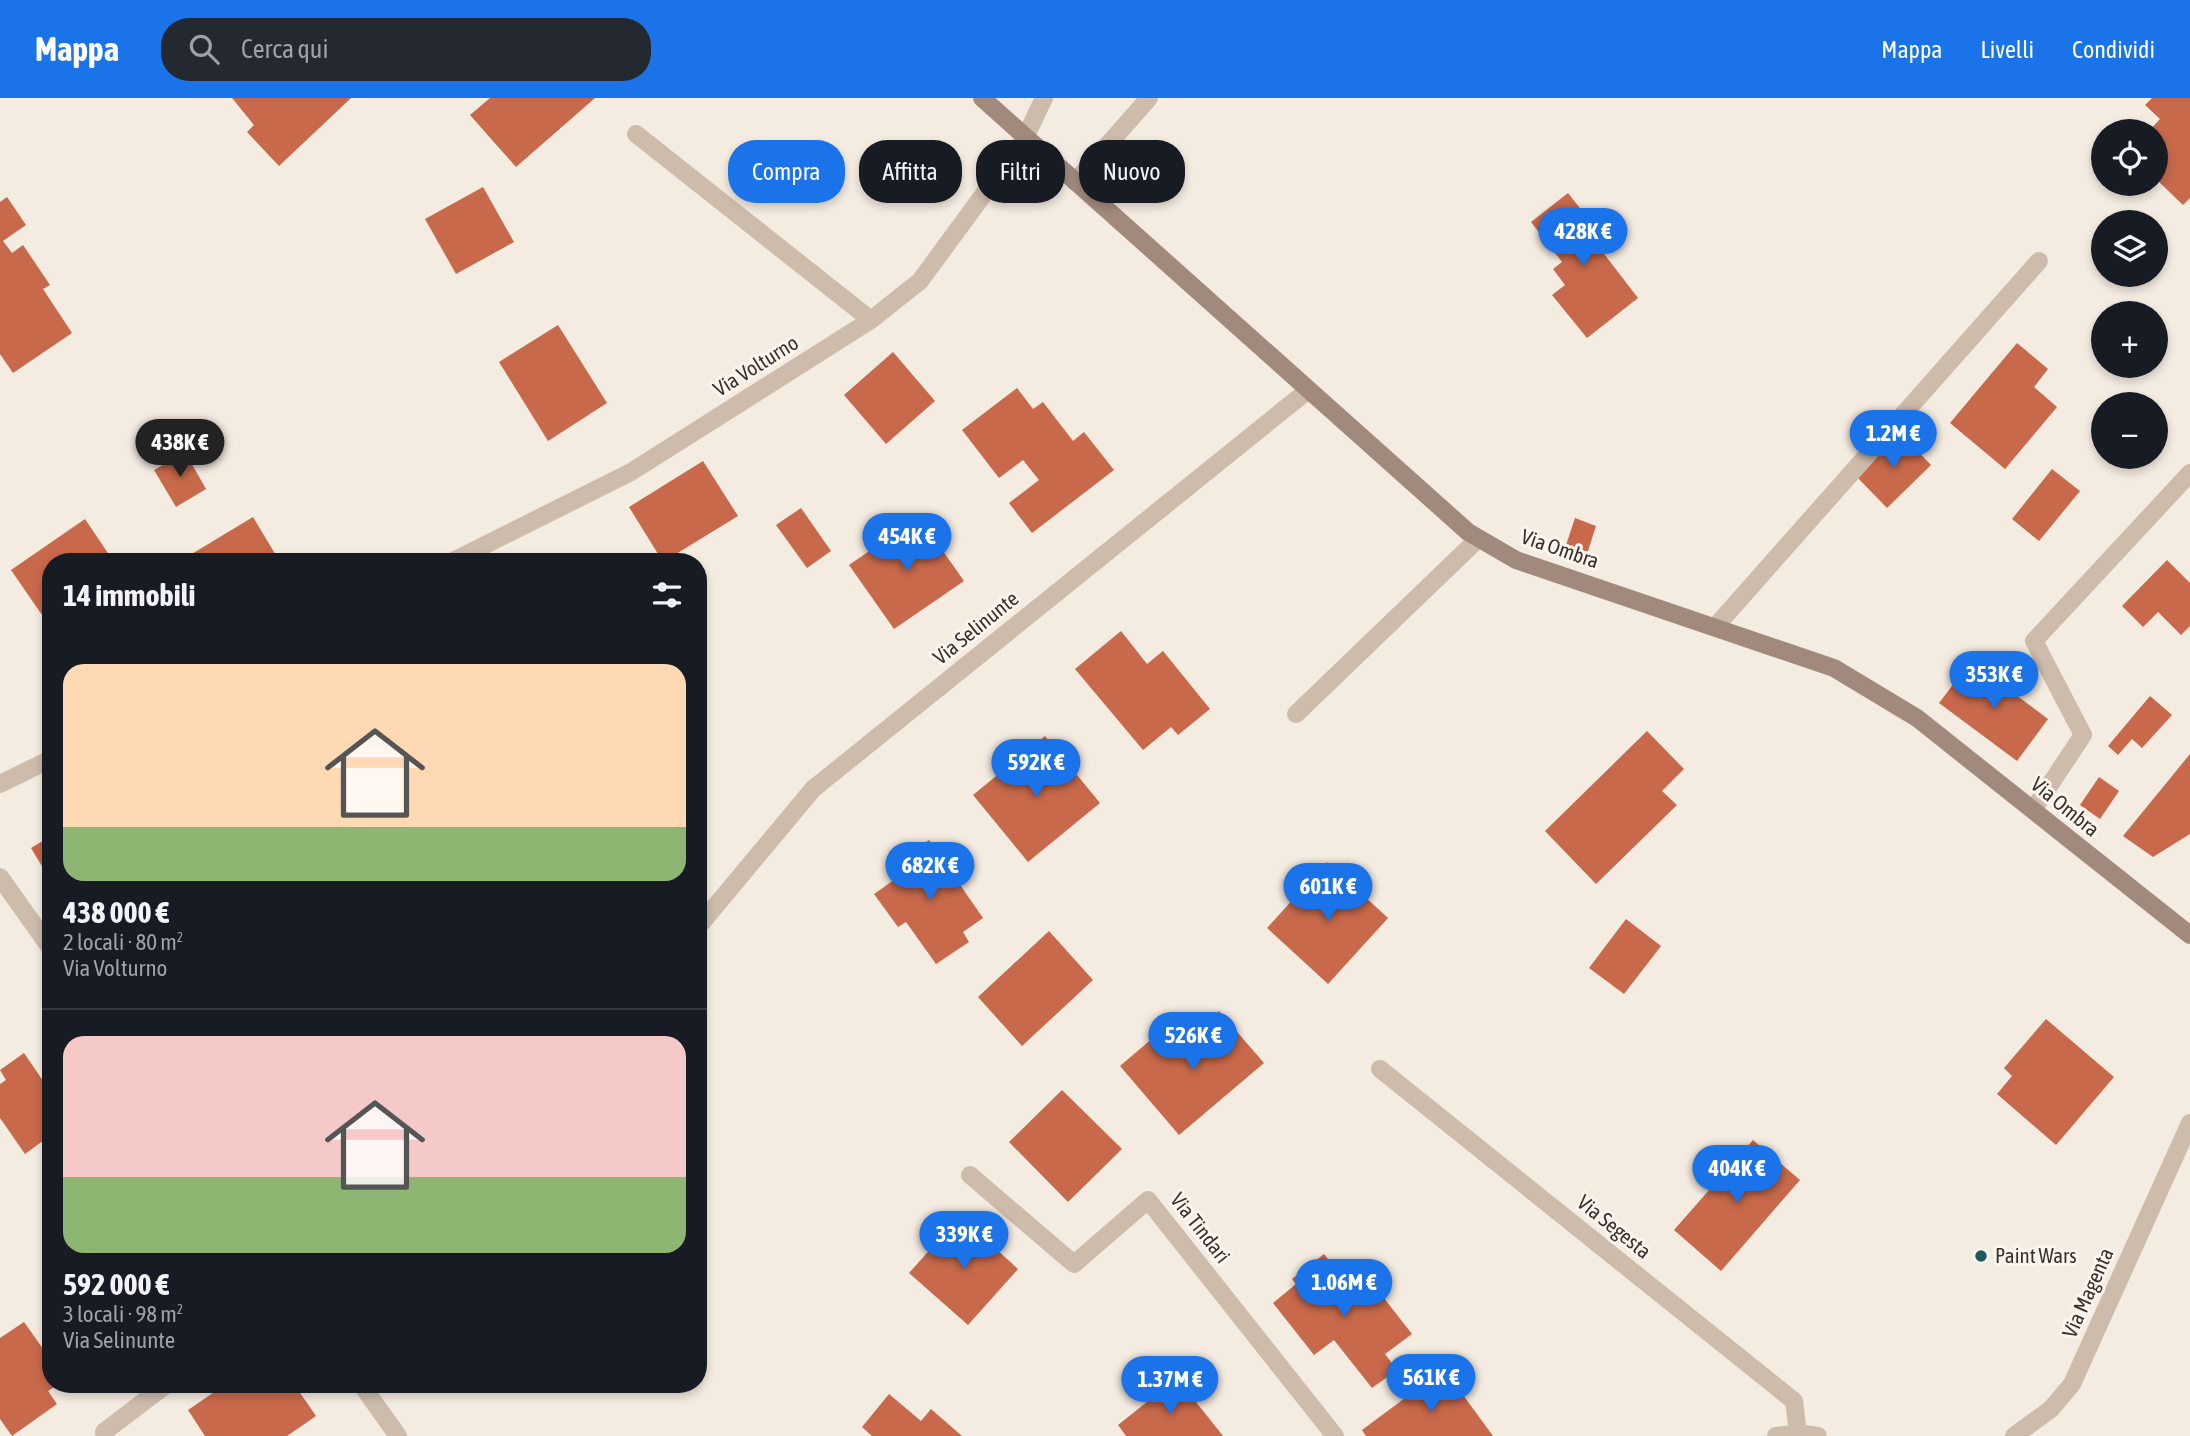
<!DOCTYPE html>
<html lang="it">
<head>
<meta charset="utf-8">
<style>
  body { margin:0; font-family:"Asap Condensed",sans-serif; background:#242831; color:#f1f3f6; height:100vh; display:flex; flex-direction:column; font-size:26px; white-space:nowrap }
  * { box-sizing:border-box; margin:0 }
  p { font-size:23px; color:#9ea1a6 }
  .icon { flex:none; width:38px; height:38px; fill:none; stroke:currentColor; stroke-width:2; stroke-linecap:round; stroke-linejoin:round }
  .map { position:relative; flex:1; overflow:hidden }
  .panel { position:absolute; left:42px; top:455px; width:665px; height:840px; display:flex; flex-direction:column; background:#171b24; border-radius:28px; box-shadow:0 4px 10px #0003 }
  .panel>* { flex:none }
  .banner { position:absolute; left:728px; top:42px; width:665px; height:63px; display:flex; gap:14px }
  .fabs { position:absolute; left:2091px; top:21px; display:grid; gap:14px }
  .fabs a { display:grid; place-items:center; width:77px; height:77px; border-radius:50%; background:#171b24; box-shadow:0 4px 10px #0003; font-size:35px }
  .price { position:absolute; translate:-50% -60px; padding:0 16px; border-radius:24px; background:#1a73e8; color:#fff; font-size:23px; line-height:46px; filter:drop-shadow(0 2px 4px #0008) }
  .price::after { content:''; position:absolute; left:50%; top:42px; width:21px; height:16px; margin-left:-10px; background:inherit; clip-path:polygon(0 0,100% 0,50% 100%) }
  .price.active { background:#222; color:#fff }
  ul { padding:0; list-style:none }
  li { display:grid; align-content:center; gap:14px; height:371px; padding:0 21px }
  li+li { border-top:2px solid #363941 }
  li span { display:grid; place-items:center; height:217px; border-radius:21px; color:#555 }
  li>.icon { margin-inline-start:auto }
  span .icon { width:126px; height:126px; fill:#fffc; stroke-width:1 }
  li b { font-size:30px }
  h2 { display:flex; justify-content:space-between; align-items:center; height:84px; padding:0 21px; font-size:30px }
  .pill { padding:0 24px; border-radius:28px; background:#171b24; box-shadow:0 4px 10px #0003; font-size:24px; line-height:63px }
  .pill.active { background:#1a73e8; color:#fff }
  header { display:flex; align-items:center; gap:42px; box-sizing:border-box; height:98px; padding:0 35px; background:#1a73e8; color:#fff }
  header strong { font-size:33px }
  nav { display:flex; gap:38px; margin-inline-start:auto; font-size:24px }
  .search { width:490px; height:63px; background:#242831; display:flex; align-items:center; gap:18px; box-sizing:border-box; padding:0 24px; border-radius:28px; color:#9ea1a6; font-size:26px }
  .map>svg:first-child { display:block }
</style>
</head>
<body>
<header>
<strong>Mappa</strong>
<div class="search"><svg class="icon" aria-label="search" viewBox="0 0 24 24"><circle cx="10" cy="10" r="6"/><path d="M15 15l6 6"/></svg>Cerca qui</div>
<nav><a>Mappa</a><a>Livelli</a><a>Condividi</a></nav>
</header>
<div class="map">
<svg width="2190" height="1338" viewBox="0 0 2190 1338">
  <rect width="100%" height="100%" fill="#f4ebe1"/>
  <!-- building -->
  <path fill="#c8694b" d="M232 0H351L279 68 247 34 254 27Z
    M490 0H595L516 69 470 17Z
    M2152 0H2190V100L2183 107 2156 81V33H2149L2160 21 2145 7Z
    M483 89 514 144 456 176 425 121Z
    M1568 95 1598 133 1591 139 1638 200 1587 240 1552 197 1565 187 1553 171 1562 164 1531 124Z
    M7 99 26 127 3 143 12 155 23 147 50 187 43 191 72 235 13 275 0 256V104Z
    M558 227 607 305 548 343 499 264Z
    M2017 245 2048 271 2034 289 2057 309 2005 371 1950 325Z
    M893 254 935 303 886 346 844 297Z
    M1017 290 1033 311 1043 304 1073 343 1084 334 1114 372 1032 435 1009 405 1039 382 1023 362 999 380 962 332Z
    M1899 334 1931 367 1887 410 1855 377Z
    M185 354 206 391 176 409 154 372Z
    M703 363 738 418 663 464 629 409Z
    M2052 371 2080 393 2039 443 2012 421Z
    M801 410 831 453 807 470 776 427Z
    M253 419 280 464H188L185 460Z
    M919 419 964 483 894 531 849 467Z
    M1575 420 1596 428 1587 456 1566 447Z
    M85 421 114 464H51V530L11 472Z
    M2167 462 2190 485V528L2181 537 2158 514 2143 529 2122 508Z
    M1121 533 1147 566 1163 553 1210 611 1178 637 1171 629 1143 652 1075 571Z
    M1971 563 2048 621 2017 663 1939 605Z
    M2150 598 2172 617 2142 650 2132 641 2118 657 2108 648Z
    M1647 633 1684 671 1662 693 1677 707 1596 786 1545 733Z
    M1045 638 1100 705 1028 764 973 697Z
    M2190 656V736L2153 759 2123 738Z
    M2099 679 2119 693 2100 721 2080 707Z
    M51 738V783L31 750Z
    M929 742 983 820 963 834 969 844 936 866 906 824 898 829 874 796 901 777 894 766Z
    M1327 764 1388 820 1328 886 1267 830Z
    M1626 821 1661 848 1624 896 1589 870Z
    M1049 833 1093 882 1022 948 978 899Z
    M1219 913 1264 965 1179 1037 1120 968 1154 939 1169 956Z
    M2046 921 2114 979 2056 1047 1997 996 2012 978 2004 970Z
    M24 955 48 990 51 988V1037L25 1056 0 1020V986L6 982 0 972Z
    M1062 992 1122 1051 1068 1104 1009 1044Z
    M1753 1042 1800 1082 1721 1173 1674 1132Z
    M960 1118 1018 1171 968 1227 909 1175Z
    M1324 1156 1354 1193 1369 1181 1412 1236 1385 1256 1397 1272 1372 1290 1334 1242 1314 1257 1273 1205 1296 1186 1292 1181Z
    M24 1224 51 1262V1286H59L48 1293 57 1306 12 1338 0 1321V1240Z
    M1444 1271 1493 1338H1366L1362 1332Z
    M1177 1280 1223 1338H1126L1118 1327Z
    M226 1286H294L316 1318 287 1338H205L188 1312Z
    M889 1296 921 1323 931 1311 962 1338H872L862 1329Z"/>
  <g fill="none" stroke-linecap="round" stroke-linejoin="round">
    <!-- service -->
    <path stroke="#cdbbac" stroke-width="18" d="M1716 528 2039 163
      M1296 616 1478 441
      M2033 712 2083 637 2034 543 2190 375"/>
    <!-- minor -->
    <path stroke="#cdbbac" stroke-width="18" d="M636 36 871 222
      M1075 84 1149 0
      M451 464 631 374 871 222 920 183 1025 40 1044 0
      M0 686 51 661
      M0 779 51 851
      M698 829 813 691 1307 293
      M1380 971 1794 1303 1798 1335
      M970 1077 1074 1166 1148 1102 1335 1338
      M361 1286 398 1338
      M104 1334 167 1286
      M1776 1338 1798 1335 1818 1338
      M2014 1338 2051 1311 2072 1286 2190 1025"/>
    <!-- secondary -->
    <path stroke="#a18a7d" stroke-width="18" d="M982 0 1468 434 1516 462 1834 570 1917 620 2190 837"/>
  </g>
  <!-- markers -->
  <circle fill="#1f5a5e" stroke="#fbf5ee" stroke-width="2.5" cx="1981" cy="1158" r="7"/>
  <g text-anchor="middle" stroke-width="6" stroke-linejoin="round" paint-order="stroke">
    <!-- street labels -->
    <g font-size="21" fill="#3b302b" stroke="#fbf5ee">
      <text transform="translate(756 268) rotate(-32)" y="7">Via Volturno</text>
      <text transform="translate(1560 451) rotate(19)" y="7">Via Ombra</text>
      <text transform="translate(976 530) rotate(-39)" y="7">Via Selinunte</text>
      <text transform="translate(2065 709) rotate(39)" y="7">Via Ombra</text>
      <text transform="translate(1614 1129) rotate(39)" y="7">Via Segesta</text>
      <text transform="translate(1200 1130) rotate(52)" y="7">Via Tindari</text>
      <text transform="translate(2088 1195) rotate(-66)" y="7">Via Magenta</text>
    </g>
    <!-- poi labels -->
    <g font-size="21" fill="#3b302b" stroke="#fbf5ee" text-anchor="start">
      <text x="1995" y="1165">Paint Wars</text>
    </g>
  </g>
</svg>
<div class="fabs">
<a><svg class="icon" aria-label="locate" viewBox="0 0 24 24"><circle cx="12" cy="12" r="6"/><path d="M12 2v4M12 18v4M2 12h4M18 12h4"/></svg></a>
<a><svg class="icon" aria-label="layers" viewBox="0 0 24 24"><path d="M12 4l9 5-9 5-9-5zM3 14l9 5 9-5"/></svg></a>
<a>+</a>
<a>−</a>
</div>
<b class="price" style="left:1583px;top:170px">428K €</b>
<b class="price" style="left:1893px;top:372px">1.2M €</b>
<b class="price active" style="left:180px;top:381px">438K €</b>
<b class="price" style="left:907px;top:475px">454K €</b>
<b class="price" style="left:1994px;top:613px">353K €</b>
<b class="price" style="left:1036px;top:701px">592K €</b>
<b class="price" style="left:930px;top:804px">682K €</b>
<b class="price" style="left:1328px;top:825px">601K €</b>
<b class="price" style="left:1193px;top:974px">526K €</b>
<b class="price" style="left:1737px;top:1107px">404K €</b>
<b class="price" style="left:964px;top:1173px">339K €</b>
<b class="price" style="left:1344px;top:1221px">1.06M €</b>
<b class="price" style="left:1431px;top:1316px">561K €</b>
<b class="price" style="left:1170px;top:1318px">1.37M €</b>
<div class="banner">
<a class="pill active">Compra</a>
<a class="pill">Affitta</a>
<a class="pill">Filtri</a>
<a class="pill">Nuovo</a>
</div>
<section class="panel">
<h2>14 immobili<svg class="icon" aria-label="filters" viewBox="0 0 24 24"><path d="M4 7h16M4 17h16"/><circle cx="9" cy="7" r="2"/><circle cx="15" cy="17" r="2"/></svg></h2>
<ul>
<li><span style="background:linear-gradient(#ffd9b3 75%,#8fb573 0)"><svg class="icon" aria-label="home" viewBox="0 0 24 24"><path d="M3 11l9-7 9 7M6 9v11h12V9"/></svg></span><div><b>438 000 €</b><p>2 locali · 80 m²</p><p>Via Volturno</p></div></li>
<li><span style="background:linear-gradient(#f6c9c9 65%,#8fb573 0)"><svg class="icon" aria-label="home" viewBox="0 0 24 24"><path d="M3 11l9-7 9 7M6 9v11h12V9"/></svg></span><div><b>592 000 €</b><p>3 locali · 98 m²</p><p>Via Selinunte</p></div></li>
</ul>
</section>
</div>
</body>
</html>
